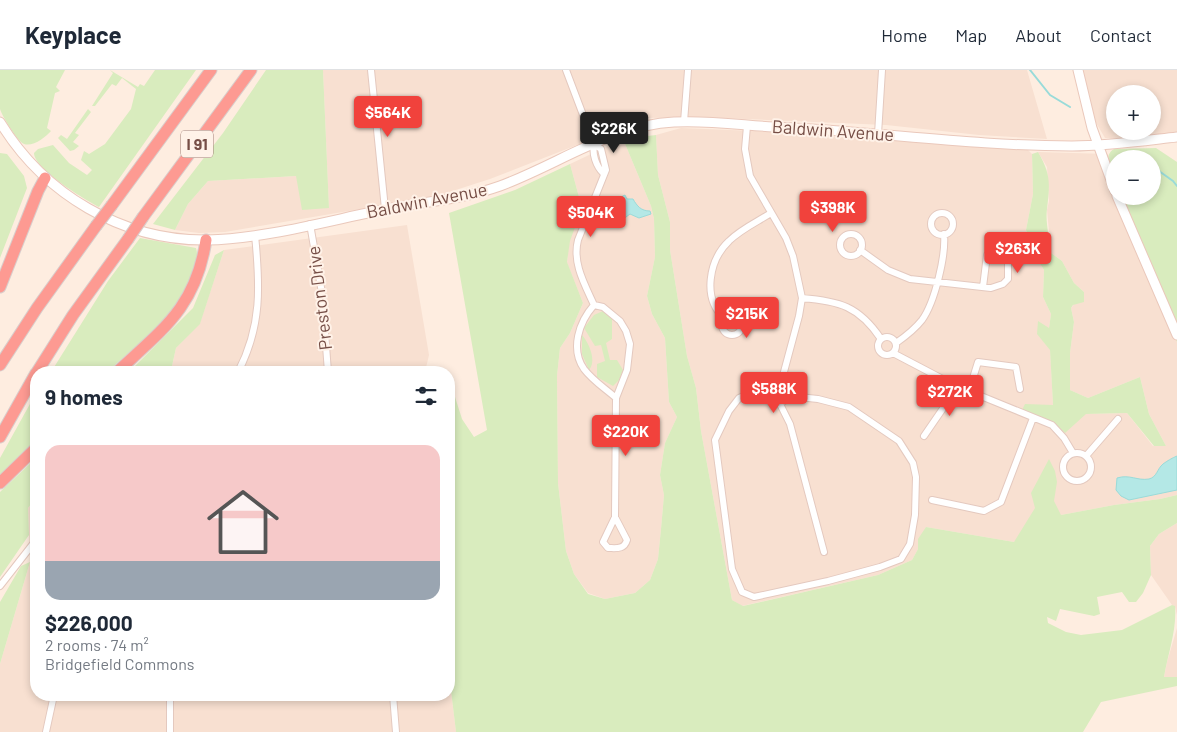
<!DOCTYPE html>
<html lang="en">
<head>
<meta charset="utf-8">
<style>
  body { margin:0; font-family:Barlow,sans-serif; background:#f2f2f3; color:#1f2937; height:100vh; display:flex; flex-direction:column; font-size:19px; white-space:nowrap }
  * { box-sizing:border-box; margin:0 }
  p { font-size:16px; color:#747a83 }
  .icon { flex:none; width:28px; height:28px; fill:none; stroke:currentColor; stroke-width:2; stroke-linecap:round; stroke-linejoin:round }
  .map { position:relative; flex:1; overflow:hidden }
  .sheet { position:absolute; left:30px; top:296px; width:425px; height:335px; display:flex; flex-direction:column; background:#fff; border-radius:20px; box-shadow:0 2px 8px #0003 }
  .sheet>* { flex:none }
  .tools { position:absolute; left:1106px; top:15px; display:grid; gap:10px }
  .tools a { display:grid; place-items:center; width:55px; height:55px; border-radius:50%; background:#fff; box-shadow:0 2px 8px #0003; font-size:25px }
  .price { position:absolute; translate:-50% -42px; padding:0 11px; border-radius:5px; background:#f1423c; color:#fff; font-size:16px; line-height:32px; filter:drop-shadow(0 1px 2px #0008) }
  .price::after { content:''; position:absolute; left:50%; top:30px; width:15px; height:11px; margin-left:-8px; background:inherit; clip-path:polygon(0 0,100% 0,50% 100%) }
  .price.on { background:#222; color:#fff }
  ul { padding:0; list-style:none }
  li { display:grid; align-content:center; gap:10px; height:265px; padding:0 15px }
  li+li { border-top:1px solid #e0e1e3 }
  li span { display:grid; place-items:center; height:155px; border-radius:15px; color:#555 }
  li>.icon { margin-inline-start:auto }
  span .icon { width:90px; height:90px; fill:#fffc; stroke-width:1 }
  li b { font-size:21px }
  h2 { display:flex; justify-content:space-between; align-items:center; height:60px; padding:0 15px; font-size:21px }
  header { display:flex; align-items:center; gap:30px; box-sizing:border-box; height:70px; padding:0 25px; background:#fff; border-bottom:1px solid #e0e1e3 }
  header strong { font-size:24px }
  nav { display:flex; gap:28px; margin-inline-start:auto; font-size:18px }
  .map>svg:first-child { display:block }
</style>
</head>
<body>
<header>
<strong>Keyplace</strong>
<nav><a>Home</a><a>Map</a><a>About</a><a>Contact</a></nav>
</header>
<div class="map">
<svg width="1177" height="662" viewBox="0 0 1177 662">
  <rect width="100%" height="100%" fill="#feede0"/>
  <!-- residential -->
  <path fill="#f8e0d1" fill-rule="evenodd" d="M323 0H1027L1047 69 979 65 886 55 698 47 646 48 490 109 437 126 225 162 199 163 175 160 188 134 208 111 296 106 329 138Z
    M1083 0H1177V63L1132 68H1105L1092 46ZM1115 24H1152V61H1115Z
    M681 58 755 61 1028 80 1032 84 1033 124 1026 160 1039 192 1044 200 1043 227 1051 244 1049 258 1053 335 1086 344 1127 343 1153 376H1166L1149 344 1140 307 1088 328 1070 320V283L1074 252 1071 238 1084 222 1074 213 1062 191 1051 183 1047 140 1049 131 1047 97 1038 82 1108 84 1115 126 1177 272V425L1160 429 1114 435 1061 445 1014 472 926 457 918 479 912 490 878 505 742 536 732 530 701 361 696 318 687 286 670 180V152L658 105 656 65Z
    M623 69 651 136 654 149 655 187 647 226 652 244 665 268 669 332 677 347 665 373 660 405 664 425 661 459 658 489 650 510 635 523 605 529 588 523 574 504 566 481 558 413 557 306 560 278 570 263 583 233 567 193 569 171 582 138 570 94Z
    M407 155 429 285 425 302H164L172 296 176 278 200 253 224 180Z
    M36 428V625H449V604L456 662H0V594L30 492 28 438Z
    M1177 453V545L1175 537 1172 535 1151 505 1150 476 1159 464Z
    M1177 558V607H1164L1167 592Z"/>
  <!-- green -->
  <path fill="#d9ecbe" d="M0 0H65L56 17 60 21 55 23 47 58 51 61C46 67 33 77 24 74 18 72 2 46 0 39 0 28 0 12 0 0Z
    M110 0 138 17 140 14 144 16 155 0H196L99 137C84 129 34 99 34 83L38 79 53 75 69 93 87 105 92 100 81 90 84 81 89 84 105 74 131 39 136 19 122 8 116 16 112 14 95 36H92L113 3Z
    M266 0H323L329 138 302 140 296 106 208 111 188 134 175 160 153 154 223 63Z
    M88 39 91 42 75 63 79 65 73 72 79 76 74 80 70 81 58 68 61 65 67 69Z
    M656 65 658 105 670 152V180L687 286 696 318 701 361 732 530 743 536 878 505 912 490 918 479V469L926 457 1014 472 1035 438 1031 423 1049 389 1055 401 1057 412 1054 431 1061 445 1114 435 1160 429 1177 425V453L1159 464 1150 476 1151 505 1143 523 1136 532H1129L1122 522 1097 527 1100 544 1094 546 1060 539 1056 551 1047 547 1048 553 1066 562 1081 565 1122 560 1172 535 1175 536C1177 560 1168 583 1164 607H1177V616L1101 632 1083 662H456L449 604V308L462 349 474 367 487 360 449 143 515 120 570 94 582 138 570 171 567 192 583 233 570 263 560 278 557 306 558 413 566 481 574 504 588 524 605 529 635 523 650 510 658 489 661 459 664 425 660 405 665 373 677 347 669 332 665 268 652 244 647 226 655 187 654 149 651 136 623 69Z
    M1156 78 1177 92V272L1131 165 1119 126H1152V89H1115V112C1112 101 1102 86 1114 79Z
    M1038 82C1051 104 1050 114 1047 139 1045 153 1050 169 1051 183L1062 191 1074 213 1084 222V232L1073 235 1071 238 1074 252 1070 283V320L1088 328 1140 307 1149 344 1166 376H1154L1127 343 1086 344 1065 363 1055 354 1022 340 1025 334 1053 335 1050 280 1037 264 1038 251 1049 258 1051 244 1043 227 1044 200 1039 192 1026 160 1033 124 1032 84Z
    M0 83 7 84 24 106 27 118 0 188Z
    M140 168 196 178C199 188 195 195 192 204 176 247 140 272 107 302H51L108 211Z
    M224 180 200 254 176 278 172 296 164 302H129L193 238 215 185Z
    M603 241 612 247V269L606 273 610 290H617L623 300 619 310 613 316 597 307V294L605 291 601 275 595 276 584 258 594 245Z
    M582 265C589 273 597 291 589 300L582 284Z
    M36 323V373L0 407V388Z
    M36 388V428L28 438 29 465 0 507V422Z
    M30 492 0 594V532L21 496Z"/>
  <!-- water -->
  <path fill="#b4e8e6" stroke="#99dbd9" d="M625 125 627 129H633C637 136 641 141 650 141L651 144 639 148 630 144 622 150 600 145 602 139 608 135 615 137 619 135 621 127Z
    M1177 386V420L1129 430 1121 426 1116 420 1117 408C1130 404 1137 411 1149 409 1157 407 1157 399 1163 394 1167 391 1172 388 1177 386Z"/>
  <g fill="none" stroke-linecap="round" stroke-linejoin="round">
    <!-- stream -->
    <path stroke="#99dbd9" stroke-width="2" d="M1030 0 1050 25 1070 37
      M1139 87 1142 89
      M1152 96 1173 111 1177 116"/>
    <defs>
      <path id="street" d="M371 0 385 139
        M566 0 594 74C592 84 596 96 603 103
        M684 52 688 0
        M747 56 745 79 750 106 786 168 793 186 802 228 799 246 781 313
        M878 64 882 0
        M931 154a11 11 0 1 1 22 0a11 11 0 1 1-22 0Z
        M310 154 322 223 328 302
        M840 175a11 11 0 1 1 22 0a11 11 0 1 1-22 0Z
        M860 180 888 200 910 209 991 218 1003 214 1008 209V186L1003 180H995L987 185 983 217
        M802 228C839 231 859 236 881 269
        M594 235 603 237 620 251 626 261 630 274 627 300 616 328 615 447
        M594 235C585 215 572 193 578 170L606 100 601 79 594 74
        M594 235C579 252 570 279 584 299 593 311 606 319 616 328
        M722 255a10 10 0 1 1 20 0a10 10 0 1 1-20 0Z
        M724 248C702 228 709 190 729 171 741 159 757 152 771 143
        M878 276a9 9 0 1 1 18 0a9 9 0 1 1-18 0Z
        M896 273C906 266 915 259 922 250 935 232 946 185 944 164
        M893 283 954 315 1052 355 1064 368 1073 383
        M238 302C262 256 260 216 255 165
        M768 323a10 10 0 1 1 20 0a10 10 0 1 1-20 0Z
        M969 321 978 292 1016 297 1020 319
        M768 322 758 320 739 328 729 341 715 370 732 499 742 522 754 527 828 511 880 497 901 489 910 474 915 445 916 407 913 393 899 371 849 337 818 329 789 326
        M780 334 790 354 824 482
        M924 366 946 334 954 315
        M1063 397a14 14 0 1 1 28 0a14 14 0 1 1-28 0Z
        M1086 386 1118 349
        M932 430 984 441 1001 432 1033 348
        M615 447 627 470C624 480 616 478 608 478L603 472Z
        M0 516 36 470
        M170 625V662
        M393 625 396 662
        M46 662 54 625"/>
      <path id="secondary" d="M1078 0 1092 58 1115 121
        M0 52C44 124 122 171 207 170 260 169 320 153 372 142 415 132 458 131 500 116 557 95 612 55 674 52 707 50 741 55 774 57 873 61 972 76 1072 76 1107 76 1142 71 1177 67
        M1117 126 1177 265"/>
      <path id="highway" d="M112 135 211 0
        M143 147 251 0
        M0 217 38 121 45 108
        M0 295 37 238 96 156
        M37 302 73 245 128 169
        M117 302C163 259 196 237 206 170
        M0 367 36 303
        M0 413 36 378"/>
    </defs>
    <!-- street casing -->
    <use href="#street" stroke="#e4c9bf" stroke-width="8"/>
    <!-- secondary casing -->
    <use href="#secondary" stroke="#eac8bb" stroke-width="11"/>
    <!-- highway casing -->
    <use href="#highway" stroke="#d9cdcb" stroke-width="13"/>
    <!-- street -->
    <use href="#street" stroke="#fff" stroke-width="6"/>
    <!-- secondary -->
    <use href="#secondary" stroke="#fff" stroke-width="9"/>
    <!-- highway -->
    <use href="#highway" stroke="#fd9a92" stroke-width="11"/>
    <defs>
      <path id="highway-bridge" d="M96 156 112 135
        M128 169 143 147"/>
    </defs>
    <!-- highway-bridge casing -->
    <use href="#highway-bridge" stroke="#d9cdcb" stroke-width="13" stroke-linecap="butt"/>
    <!-- highway-bridge -->
    <use href="#highway-bridge" stroke="#fd9a92" stroke-width="11"/>
  </g>
  <g text-anchor="middle" stroke-width="4" stroke-linejoin="round" paint-order="stroke">
    <!-- shield labels -->
    <rect fill="#fff2e8" stroke="#9f7f77" stroke-width="1" x="181" y="60.5" width="32" height="27" rx="4"/>
    <g font-size="16" font-weight="bold" fill="#764e46">
      <text x="197" y="80">I 91</text>
    </g>
    <!-- street labels -->
    <g font-size="18" fill="#764e46" stroke="#fff2e8">
      <text transform="translate(833 61) rotate(4)" y="6">Baldwin Avenue</text>
      <text transform="translate(427 131) rotate(-11)" y="6">Baldwin Avenue</text>
      <text transform="translate(320 228) rotate(-97)" y="6">Preston Drive</text>
    </g>
  </g>
</svg>
<div class="tools">
<a>+</a>
<a>−</a>
</div>
<b class="price" style="left:388px;top:68px">$564K</b>
<b class="price on" style="left:614px;top:84px">$226K</b>
<b class="price" style="left:833px;top:163px">$398K</b>
<b class="price" style="left:591px;top:168px">$504K</b>
<b class="price" style="left:1018px;top:204px">$263K</b>
<b class="price" style="left:747px;top:269px">$215K</b>
<b class="price" style="left:774px;top:344px">$588K</b>
<b class="price" style="left:950px;top:347px">$272K</b>
<b class="price" style="left:626px;top:387px">$220K</b>
<section class="sheet">
<h2>9 homes<svg class="icon" aria-label="filters" viewBox="0 0 24 24"><path d="M4 7h16M4 17h16"/><circle cx="9" cy="7" r="2"/><circle cx="15" cy="17" r="2"/></svg></h2>
<ul>
<li><span style="background:linear-gradient(#f6c9c9 75%,#9aa5b1 0)"><svg class="icon" aria-label="home" viewBox="0 0 24 24"><path d="M3 11l9-7 9 7M6 9v11h12V9"/></svg></span><div><b>$226,000</b><p>2 rooms · 74 m²</p><p>Bridgefield Commons</p></div></li>
</ul>
</section>
</div>
</body>
</html>
